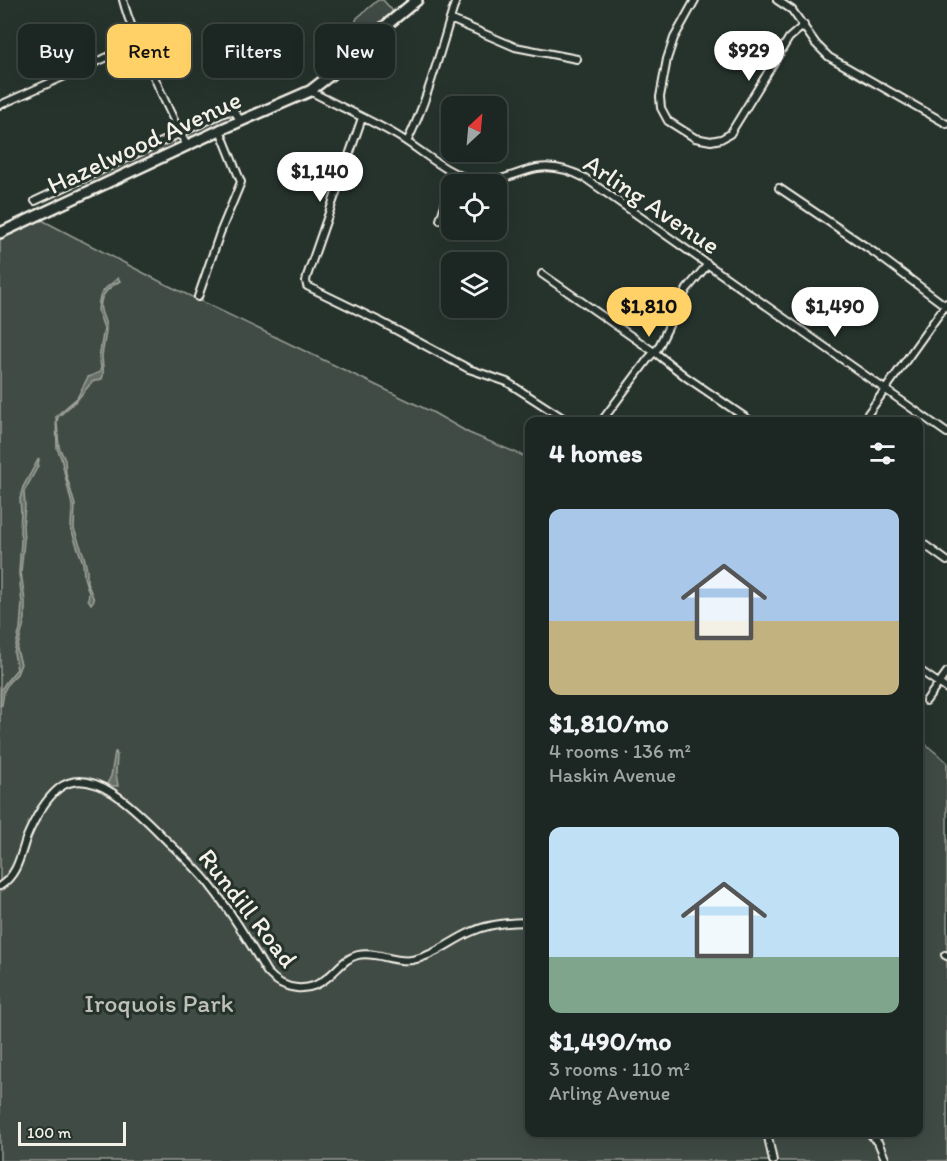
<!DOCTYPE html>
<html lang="en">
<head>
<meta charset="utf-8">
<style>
  body { margin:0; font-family:Itim,sans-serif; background:#29322f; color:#f1f3f6; height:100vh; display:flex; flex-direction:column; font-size:22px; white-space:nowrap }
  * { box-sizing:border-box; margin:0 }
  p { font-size:20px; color:#a0a5a5 }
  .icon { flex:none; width:33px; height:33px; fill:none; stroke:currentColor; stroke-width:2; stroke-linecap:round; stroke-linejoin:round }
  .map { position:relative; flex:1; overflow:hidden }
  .drawer { position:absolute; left:525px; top:417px; width:398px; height:720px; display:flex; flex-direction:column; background:#1c2622; border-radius:12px; box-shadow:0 6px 24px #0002,0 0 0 2px #3a4340 }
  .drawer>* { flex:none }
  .banner { position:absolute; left:18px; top:24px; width:417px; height:54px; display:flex; gap:12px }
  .needle { width:39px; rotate:26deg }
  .tools { position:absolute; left:441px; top:96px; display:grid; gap:12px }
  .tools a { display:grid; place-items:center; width:66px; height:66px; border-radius:12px; background:#1c2622; box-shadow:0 6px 24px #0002,0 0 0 2px #3a4340; font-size:30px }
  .scale { position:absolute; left:18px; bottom:15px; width:108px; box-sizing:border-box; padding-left:6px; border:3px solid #f4f1e8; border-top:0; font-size:16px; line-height:21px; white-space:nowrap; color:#f4f1e8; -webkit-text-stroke:4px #26332d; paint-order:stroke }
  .price { position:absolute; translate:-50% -51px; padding:0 14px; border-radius:21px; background:#fff; color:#222; font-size:20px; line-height:39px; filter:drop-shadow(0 2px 3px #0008) }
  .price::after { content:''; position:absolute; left:50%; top:36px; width:18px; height:14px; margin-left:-9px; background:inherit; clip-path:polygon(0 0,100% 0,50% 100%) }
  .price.selected { background:#ffd166; color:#111 }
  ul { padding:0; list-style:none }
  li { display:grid; align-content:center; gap:12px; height:318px; padding:0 24px }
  li span { display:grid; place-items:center; height:186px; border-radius:12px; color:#555 }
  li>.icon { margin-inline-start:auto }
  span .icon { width:108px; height:108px; fill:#fffc; stroke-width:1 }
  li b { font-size:26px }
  h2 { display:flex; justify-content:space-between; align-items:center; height:72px; padding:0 24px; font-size:26px }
  .chip { padding:0 21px; border-radius:12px; background:#1c2622; box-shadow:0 6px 24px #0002,0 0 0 2px #3a4340; font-size:21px; line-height:54px }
  .chip.selected { background:#ffd166; color:#111 }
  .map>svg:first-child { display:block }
</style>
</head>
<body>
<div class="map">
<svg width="947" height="1161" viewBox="0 0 947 1161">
  <rect width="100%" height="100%" fill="#26332d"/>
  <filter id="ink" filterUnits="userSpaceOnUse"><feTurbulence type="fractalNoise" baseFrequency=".0167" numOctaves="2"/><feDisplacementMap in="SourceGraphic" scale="12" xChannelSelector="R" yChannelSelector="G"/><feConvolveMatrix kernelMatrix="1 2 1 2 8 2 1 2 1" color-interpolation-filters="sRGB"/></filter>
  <g filter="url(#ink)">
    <!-- green -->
    <path fill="#414b45" stroke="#9a9e96" stroke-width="1.5" d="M378 0H383L392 10V14L371 33H365L355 23 357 18Z
      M229 113 233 115 235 118C223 124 202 139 189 136L187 132Z
      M173 140 175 141 173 148 90 186 86 184 87 179Z
      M34 216 163 283 434 413 469 433 529 458 530 1132H918V738L947 762V1161H0V233Z"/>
    <!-- water -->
    <path fill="#676f68" stroke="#9fa39b" stroke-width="1.5" d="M118 278 120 281C109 287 98 296 101 310 102 316 106 321 106 328 106 336 103 348 102 356 102 364 105 371 102 379L92 382 77 400 58 417 57 423 59 447 65 460 66 474 75 505 74 529 84 556 87 570V582L94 600 91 604 88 599 89 593 84 577 83 563 71 529 72 505 61 458 57 448 56 416 77 398 88 377 100 372 101 367 99 358 104 328 98 311 99 301 101 294 106 288Z
      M39 458 38 466 24 492 25 506 23 526 24 541 21 572 25 601V619L17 650 21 664 17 674 9 682 4 691 2 705 0 706 1 690 6 682 17 669 14 653 20 629 22 603 19 573 21 540 20 530 21 512 20 499 23 487Z
      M115 752H116L117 755 116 773 118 786H112L107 784 111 776Z"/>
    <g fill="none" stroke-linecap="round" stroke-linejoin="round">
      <defs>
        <path id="street" d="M123 0C129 23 139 44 149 65 161 93 173 120 187 146
          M695 0 674 38 667 59 660 97 661 108 668 121 695 138 711 141 721 139 730 134 789 38 804 25
          M777 0 792 10 816 44 829 57 947 124
          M450 19 515 47 577 59
          M310 91C338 106 368 119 396 135 422 150 444 173 474 180 497 185 516 172 537 168 554 165 570 170 585 178L947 433
          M0 105 139 43
          M362 118 307 276 306 281 307 286 381 322 469 369 507 382 569 422
          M407 142C429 97 441 47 456 0
          M779 188 875 253 947 307
          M35 201 226 112 234 111 241 121
          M440 220 455 174
          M542 274 657 354 686 377 752 422
          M198 297 220 233 241 182 220 130
          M601 422 648 359 658 348 687 289 708 264
          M862 422 947 303
          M918 540 947 561
          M918 669 947 689
          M926 701 947 672
          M0 886C17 875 20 857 26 839 33 822 43 802 58 789 93 760 145 819 168 842 183 856 200 871 212 888 233 914 250 944 267 972 284 991 309 994 328 977 338 969 345 958 358 955 376 951 394 963 412 960 434 956 451 941 471 932 488 924 510 922 530 922
          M945 955 947 956
          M767 1132 773 1161
          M868 1132 878 1142 886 1161"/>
        <path id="secondary" d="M0 233 220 130 310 91 328 77 367 41 417 0"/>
      </defs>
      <!-- street casing -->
      <use href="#street" stroke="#f4f1e8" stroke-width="10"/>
      <!-- secondary casing -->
      <use href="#secondary" stroke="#f4f1e8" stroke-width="14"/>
      <!-- street -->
      <use href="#street" stroke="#26332d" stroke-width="6"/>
      <!-- secondary -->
      <use href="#secondary" stroke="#26332d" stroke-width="9"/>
    </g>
  </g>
  <g text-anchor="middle" stroke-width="6" stroke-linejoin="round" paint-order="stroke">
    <!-- street labels -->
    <g font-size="26" fill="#f4f1e8" stroke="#26332d">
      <text transform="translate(144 142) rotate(-25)" y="9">Hazelwood Avenue</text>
      <text transform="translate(652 204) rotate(34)" y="9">Arling Avenue</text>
      <text transform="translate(248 908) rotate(52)" y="9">Rundill Road</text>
    </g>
    <!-- park labels -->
    <g font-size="26" fill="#bebfb7" stroke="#26332d">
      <text x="159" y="1012">Iroquois Park</text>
    </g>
  </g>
</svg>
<div class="tools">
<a><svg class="needle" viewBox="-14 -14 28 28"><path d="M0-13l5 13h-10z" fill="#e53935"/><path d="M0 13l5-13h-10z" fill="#a0a5a5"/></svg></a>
<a><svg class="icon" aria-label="locate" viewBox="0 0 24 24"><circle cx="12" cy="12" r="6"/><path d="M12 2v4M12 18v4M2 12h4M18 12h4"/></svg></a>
<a><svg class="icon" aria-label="layers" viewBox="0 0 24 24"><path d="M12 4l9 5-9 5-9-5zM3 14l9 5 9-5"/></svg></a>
</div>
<div class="scale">100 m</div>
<b class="price" style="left:749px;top:82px">$929</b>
<b class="price" style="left:320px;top:203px">$1,140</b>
<b class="price selected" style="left:649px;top:338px">$1,810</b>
<b class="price" style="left:835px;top:338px">$1,490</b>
<div class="banner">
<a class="chip">Buy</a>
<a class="chip selected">Rent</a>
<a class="chip">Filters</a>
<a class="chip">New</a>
</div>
<section class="drawer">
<h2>4 homes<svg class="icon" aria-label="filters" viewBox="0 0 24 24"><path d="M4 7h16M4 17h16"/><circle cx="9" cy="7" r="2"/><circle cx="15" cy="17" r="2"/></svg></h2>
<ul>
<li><span style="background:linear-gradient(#a9c7e8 60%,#c2b280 0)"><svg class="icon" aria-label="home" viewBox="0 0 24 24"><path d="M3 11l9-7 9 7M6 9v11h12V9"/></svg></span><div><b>$1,810/mo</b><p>4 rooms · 136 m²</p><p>Haskin Avenue</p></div></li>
<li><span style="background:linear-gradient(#bfe0f5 70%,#7fa58c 0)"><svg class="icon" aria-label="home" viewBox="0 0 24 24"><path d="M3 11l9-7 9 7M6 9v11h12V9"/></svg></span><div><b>$1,490/mo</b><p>3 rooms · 110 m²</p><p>Arling Avenue</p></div></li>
</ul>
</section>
</div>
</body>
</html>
